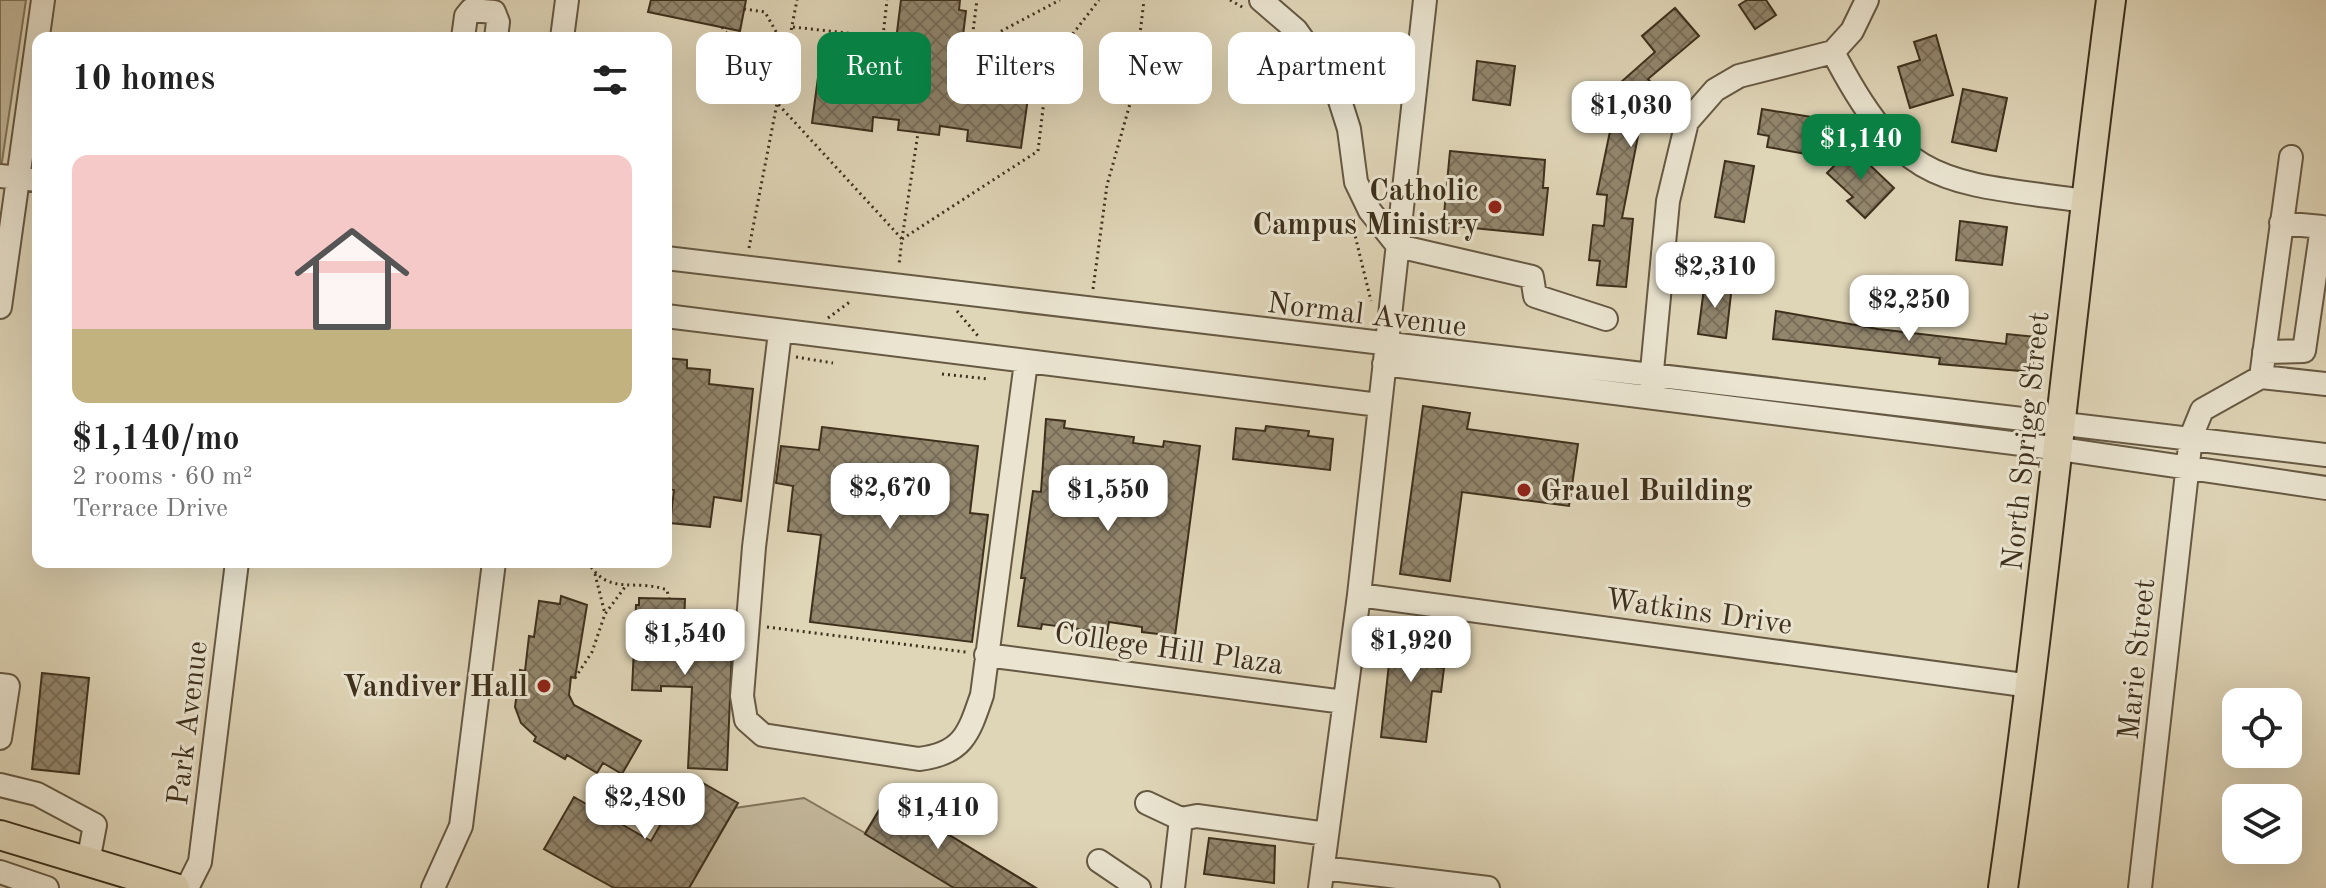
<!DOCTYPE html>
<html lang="en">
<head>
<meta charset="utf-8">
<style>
  body { margin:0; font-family:"Old Standard TT",serif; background:#f6f6f6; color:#222; height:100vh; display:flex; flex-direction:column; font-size:30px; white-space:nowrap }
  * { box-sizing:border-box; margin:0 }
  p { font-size:26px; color:#767676 }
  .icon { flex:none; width:44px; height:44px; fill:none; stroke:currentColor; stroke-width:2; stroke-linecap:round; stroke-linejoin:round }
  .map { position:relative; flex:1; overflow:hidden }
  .side { position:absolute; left:32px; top:32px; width:640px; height:536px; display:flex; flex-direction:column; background:#fff; border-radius:16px; box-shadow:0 8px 32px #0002 }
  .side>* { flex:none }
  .top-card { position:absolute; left:696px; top:32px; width:760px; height:72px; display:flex; gap:16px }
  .fabs { position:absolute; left:2222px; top:688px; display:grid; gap:16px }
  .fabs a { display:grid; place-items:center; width:80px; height:80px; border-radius:16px; background:#fff; box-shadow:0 8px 32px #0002; font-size:40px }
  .price { position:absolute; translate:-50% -68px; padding:0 18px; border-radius:16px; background:#fff; color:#222; font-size:26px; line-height:52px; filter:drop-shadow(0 2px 4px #0008) }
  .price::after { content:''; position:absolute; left:50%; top:48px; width:24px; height:18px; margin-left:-12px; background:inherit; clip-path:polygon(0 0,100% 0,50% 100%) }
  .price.on { background:#0b8043; color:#fff }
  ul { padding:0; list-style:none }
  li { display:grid; align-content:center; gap:16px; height:424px; padding:0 40px }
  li+li { border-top:2px solid #e0e0e0 }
  li span { display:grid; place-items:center; height:248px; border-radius:16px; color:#555 }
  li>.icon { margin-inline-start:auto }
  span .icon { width:144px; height:144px; fill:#fffc; stroke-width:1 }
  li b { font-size:34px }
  h2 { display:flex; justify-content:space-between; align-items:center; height:96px; padding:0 40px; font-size:34px }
  .pill { padding:0 28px; border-radius:16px; background:#fff; box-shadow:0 8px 32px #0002; font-size:28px; line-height:72px }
  .pill.on { background:#0b8043; color:#fff }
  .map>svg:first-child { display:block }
</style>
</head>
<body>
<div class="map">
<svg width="2326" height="888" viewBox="0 0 2326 888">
  <defs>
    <pattern id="building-cross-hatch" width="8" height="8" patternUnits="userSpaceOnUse" patternTransform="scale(2)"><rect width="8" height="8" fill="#92866d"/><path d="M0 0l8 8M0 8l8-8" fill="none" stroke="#796e59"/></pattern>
  </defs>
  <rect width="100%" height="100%" fill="#dfd5b7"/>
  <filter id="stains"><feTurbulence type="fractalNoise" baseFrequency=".0025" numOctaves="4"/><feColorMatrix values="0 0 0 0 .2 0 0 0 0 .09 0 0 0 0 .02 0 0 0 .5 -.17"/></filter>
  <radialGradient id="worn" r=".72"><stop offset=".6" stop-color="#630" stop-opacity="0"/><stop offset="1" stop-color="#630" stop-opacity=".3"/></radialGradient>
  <!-- green -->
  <path fill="#c4b99d" stroke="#81745c" stroke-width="2" d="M0 0H26L0 175Z
    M887 797 1036 888H689L735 808 804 798 865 833Z"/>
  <!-- building -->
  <path fill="url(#building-cross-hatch)" stroke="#3e301c" stroke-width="2" d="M651 0H746L740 31 648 12Z
    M901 0H960L959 10 966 11 960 60 1032 69 1021 148 967 141 968 130 940 126 939 135 898 130 899 120 873 117 872 131 812 123 823 39 895 48Z
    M1747 0H1766L1776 15 1755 29 1739 5Z
    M1675 8 1699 36 1648 79 1655 87 1646 95 1622 218 1633 219 1626 287 1597 285 1600 261 1589 260 1593 225 1604 226 1607 195 1597 194 1620 83 1655 52 1642 36Z
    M1936 35 1953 95 1910 108 1898 67 1920 60 1914 42Z
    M1477 61 1515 66 1510 105 1473 100Z
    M1963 89 2007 98 1996 151 1952 142Z
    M1762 109 1818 118 1812 155 1767 147 1769 136 1758 134Z
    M1852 148 1894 188 1865 218 1847 201 1853 197 1827 173Z
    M1450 151 1545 160 1543 188H1548L1543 235 1443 225Z
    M1725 161 1754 166 1744 222 1715 217Z
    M1960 221 2007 227 2002 265 1956 260Z
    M1705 281 1732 285 1726 338 1698 334Z
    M1776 311 1878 329 2006 344 2007 334 2036 337 2032 372 1939 364 1940 358 1773 339Z
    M666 358 687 360V368L710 370 709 384 753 389 741 501 714 497 710 527 670 523 674 490 666 489Z
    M1423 406 1470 413 1467 429 1578 444 1569 506 1462 492 1450 581 1400 574Z
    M1046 419 1065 421 1064 428 1134 437 1133 443 1163 447 1164 441 1200 446 1175 636 1142 632V627L1109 622 1107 633 1042 624 1041 629 1018 626 1025 578H1021L1033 491 1041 492Z
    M1266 426 1309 431 1308 436 1333 439 1330 470 1233 459 1236 428 1265 431Z
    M822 427 978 446 970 513 988 515 972 642 810 622 821 535 788 531 793 486 776 483 781 446 819 450Z
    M561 596 587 605 575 678 571 677 569 695 574 705 641 741 622 774 603 763 597 773 567 755 565 759 534 741 536 737 521 723 515 707 520 670 525 671 529 636 534 637 539 601 560 604Z
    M639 598 685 599 683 648 732 650 727 770 688 768 692 687 661 686V691L632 690 636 605H639Z
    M1393 627 1439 632 1435 667 1444 668 1441 692 1432 691 1426 742 1381 737Z
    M42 673 89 678 79 774 32 769Z
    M689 775 738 803 689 888H614L544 849 574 797 651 841Z
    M887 797 1036 888H954L865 834Z
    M1209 838 1275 846 1274 883 1204 874Z"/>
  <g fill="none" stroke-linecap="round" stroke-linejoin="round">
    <defs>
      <path id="minor" d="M1261 0 1296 30 1335 85 1349 129 1356 182 1370 211 1398 246 1532 277 1535 296 1606 319
        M463 38 466 16 471 10 494 12 498 22 496 38
        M562 38 567 0
        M1833 52C1904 189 1944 181 2084 201
        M0 176 38 180
        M666 258 2326 455
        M0 307 43 0
        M666 316 1379 405
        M780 332 754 547 742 696 746 720 763 735 919 759C963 754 969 733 982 695L1026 362
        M2264 352 2304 351 2322 227 2281 223
        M1384 364 2060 449 2326 488
        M2261 377 2291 157
        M1650 392 1668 201 1687 122 1715 90 1739 76 1833 52 1852 31 1867 0
        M1359 595 2031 686
        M986 655 1344 702
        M0 685 8 686 0 738
        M0 785 37 794 95 825 88 862
        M1147 803 1181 819
        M1099 861 1139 888
        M1323 868 1488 888
        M0 872 47 888
        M187 888 200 862 237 562
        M433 888 461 826 494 562
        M1173 888 1181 819 1197 816 1327 834
        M1320 888 1359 595 1425 0
        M2140 888 2191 437 2202 410 2261 377 2326 384"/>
      <path id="major" d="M0 835 175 888
        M2003 888C2045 593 2072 296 2111 0"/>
    </defs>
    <!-- minor casing -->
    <use href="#minor" stroke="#665943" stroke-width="26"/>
    <!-- major casing -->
    <use href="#major" stroke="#3e301c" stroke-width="32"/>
    <!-- path -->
    <path stroke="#3e301c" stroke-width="3" stroke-dasharray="2 4" stroke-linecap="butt" d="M1230 0 1244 8
      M744 9 765 12 788 53
      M722 27 778 104 902 239 899 265
      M793 27 883 37 882 59
      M883 36 887 0
      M971 47 977 0
      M968 73 971 47 1060 0
      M1312 89 1319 104
      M1351 219 1371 301
      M902 239 1038 151 1048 66 1099 0
      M902 239 918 133
      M749 248 797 0
      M1093 289 1107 185 1133 93 1144 0
      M957 311 978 336
      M828 318 851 301
      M796 357 833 363
      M942 374 989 379
      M588 562C608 597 636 578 667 590L669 599
      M595 574 605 614 625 587
      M767 627 966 652
      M575 678 592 652 605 614"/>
    <!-- minor -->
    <use href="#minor" stroke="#eae4d0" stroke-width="22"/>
    <!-- major -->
    <use href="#major" stroke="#dfd5b7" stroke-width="28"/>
  </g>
  <!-- markers -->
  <g fill="#8f2418" stroke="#eae4d0" stroke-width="3">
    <circle cx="1495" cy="207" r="8"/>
    <circle cx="1524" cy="490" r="8"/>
    <circle cx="544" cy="686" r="8"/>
  </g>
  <g text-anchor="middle" stroke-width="6" stroke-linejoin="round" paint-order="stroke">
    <!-- poi labels -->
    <g font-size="30" font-weight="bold" fill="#3e301c" stroke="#eae4d0" text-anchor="end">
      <text x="1479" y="200">Catholic<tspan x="1479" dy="34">Campus Ministry</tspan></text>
      <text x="1540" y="500" text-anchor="start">Grauel Building</text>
      <text x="528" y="696">Vandiver Hall</text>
    </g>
    <!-- street labels -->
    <g font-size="30" fill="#3e301c" stroke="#eae4d0">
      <text transform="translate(1367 314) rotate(7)" y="10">Normal Avenue</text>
      <text transform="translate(2025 441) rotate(-84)" y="10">North Sprigg Street</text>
      <text transform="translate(1699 611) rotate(8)" y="10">Watkins Drive</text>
      <text transform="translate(1169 648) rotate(8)" y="10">College Hill Plaza</text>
      <text transform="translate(2136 659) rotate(-84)" y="10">Marie Street</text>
      <text transform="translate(187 723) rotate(-83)" y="10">Park Avenue</text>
    </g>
  </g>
  <rect width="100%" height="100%" filter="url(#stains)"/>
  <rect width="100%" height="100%" fill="url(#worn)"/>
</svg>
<div class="fabs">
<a><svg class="icon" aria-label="locate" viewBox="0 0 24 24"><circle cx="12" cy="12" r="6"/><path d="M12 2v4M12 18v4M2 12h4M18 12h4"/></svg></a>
<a><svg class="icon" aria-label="layers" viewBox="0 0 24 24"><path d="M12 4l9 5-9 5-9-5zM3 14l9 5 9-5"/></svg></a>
</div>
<b class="price" style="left:1631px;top:149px">$1,030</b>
<b class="price on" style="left:1861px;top:182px">$1,140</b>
<b class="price" style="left:1715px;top:310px">$2,310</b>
<b class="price" style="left:1909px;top:343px">$2,250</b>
<b class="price" style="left:890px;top:531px">$2,670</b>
<b class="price" style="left:1108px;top:533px">$1,550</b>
<b class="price" style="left:685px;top:677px">$1,540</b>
<b class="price" style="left:1411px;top:684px">$1,920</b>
<b class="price" style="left:645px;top:841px">$2,480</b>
<b class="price" style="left:938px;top:851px">$1,410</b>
<div class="top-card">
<a class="pill">Buy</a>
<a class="pill on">Rent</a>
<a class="pill">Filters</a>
<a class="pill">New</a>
<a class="pill">Apartment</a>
</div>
<section class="side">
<h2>10 homes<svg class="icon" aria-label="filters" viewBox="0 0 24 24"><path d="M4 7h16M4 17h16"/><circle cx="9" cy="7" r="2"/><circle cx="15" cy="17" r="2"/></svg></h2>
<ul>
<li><span style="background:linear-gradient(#f6c9c9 70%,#c2b280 0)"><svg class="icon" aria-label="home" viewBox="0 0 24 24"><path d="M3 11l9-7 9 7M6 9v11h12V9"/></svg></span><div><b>$1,140/mo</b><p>2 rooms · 60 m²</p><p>Terrace Drive</p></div></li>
</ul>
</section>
</div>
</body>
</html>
